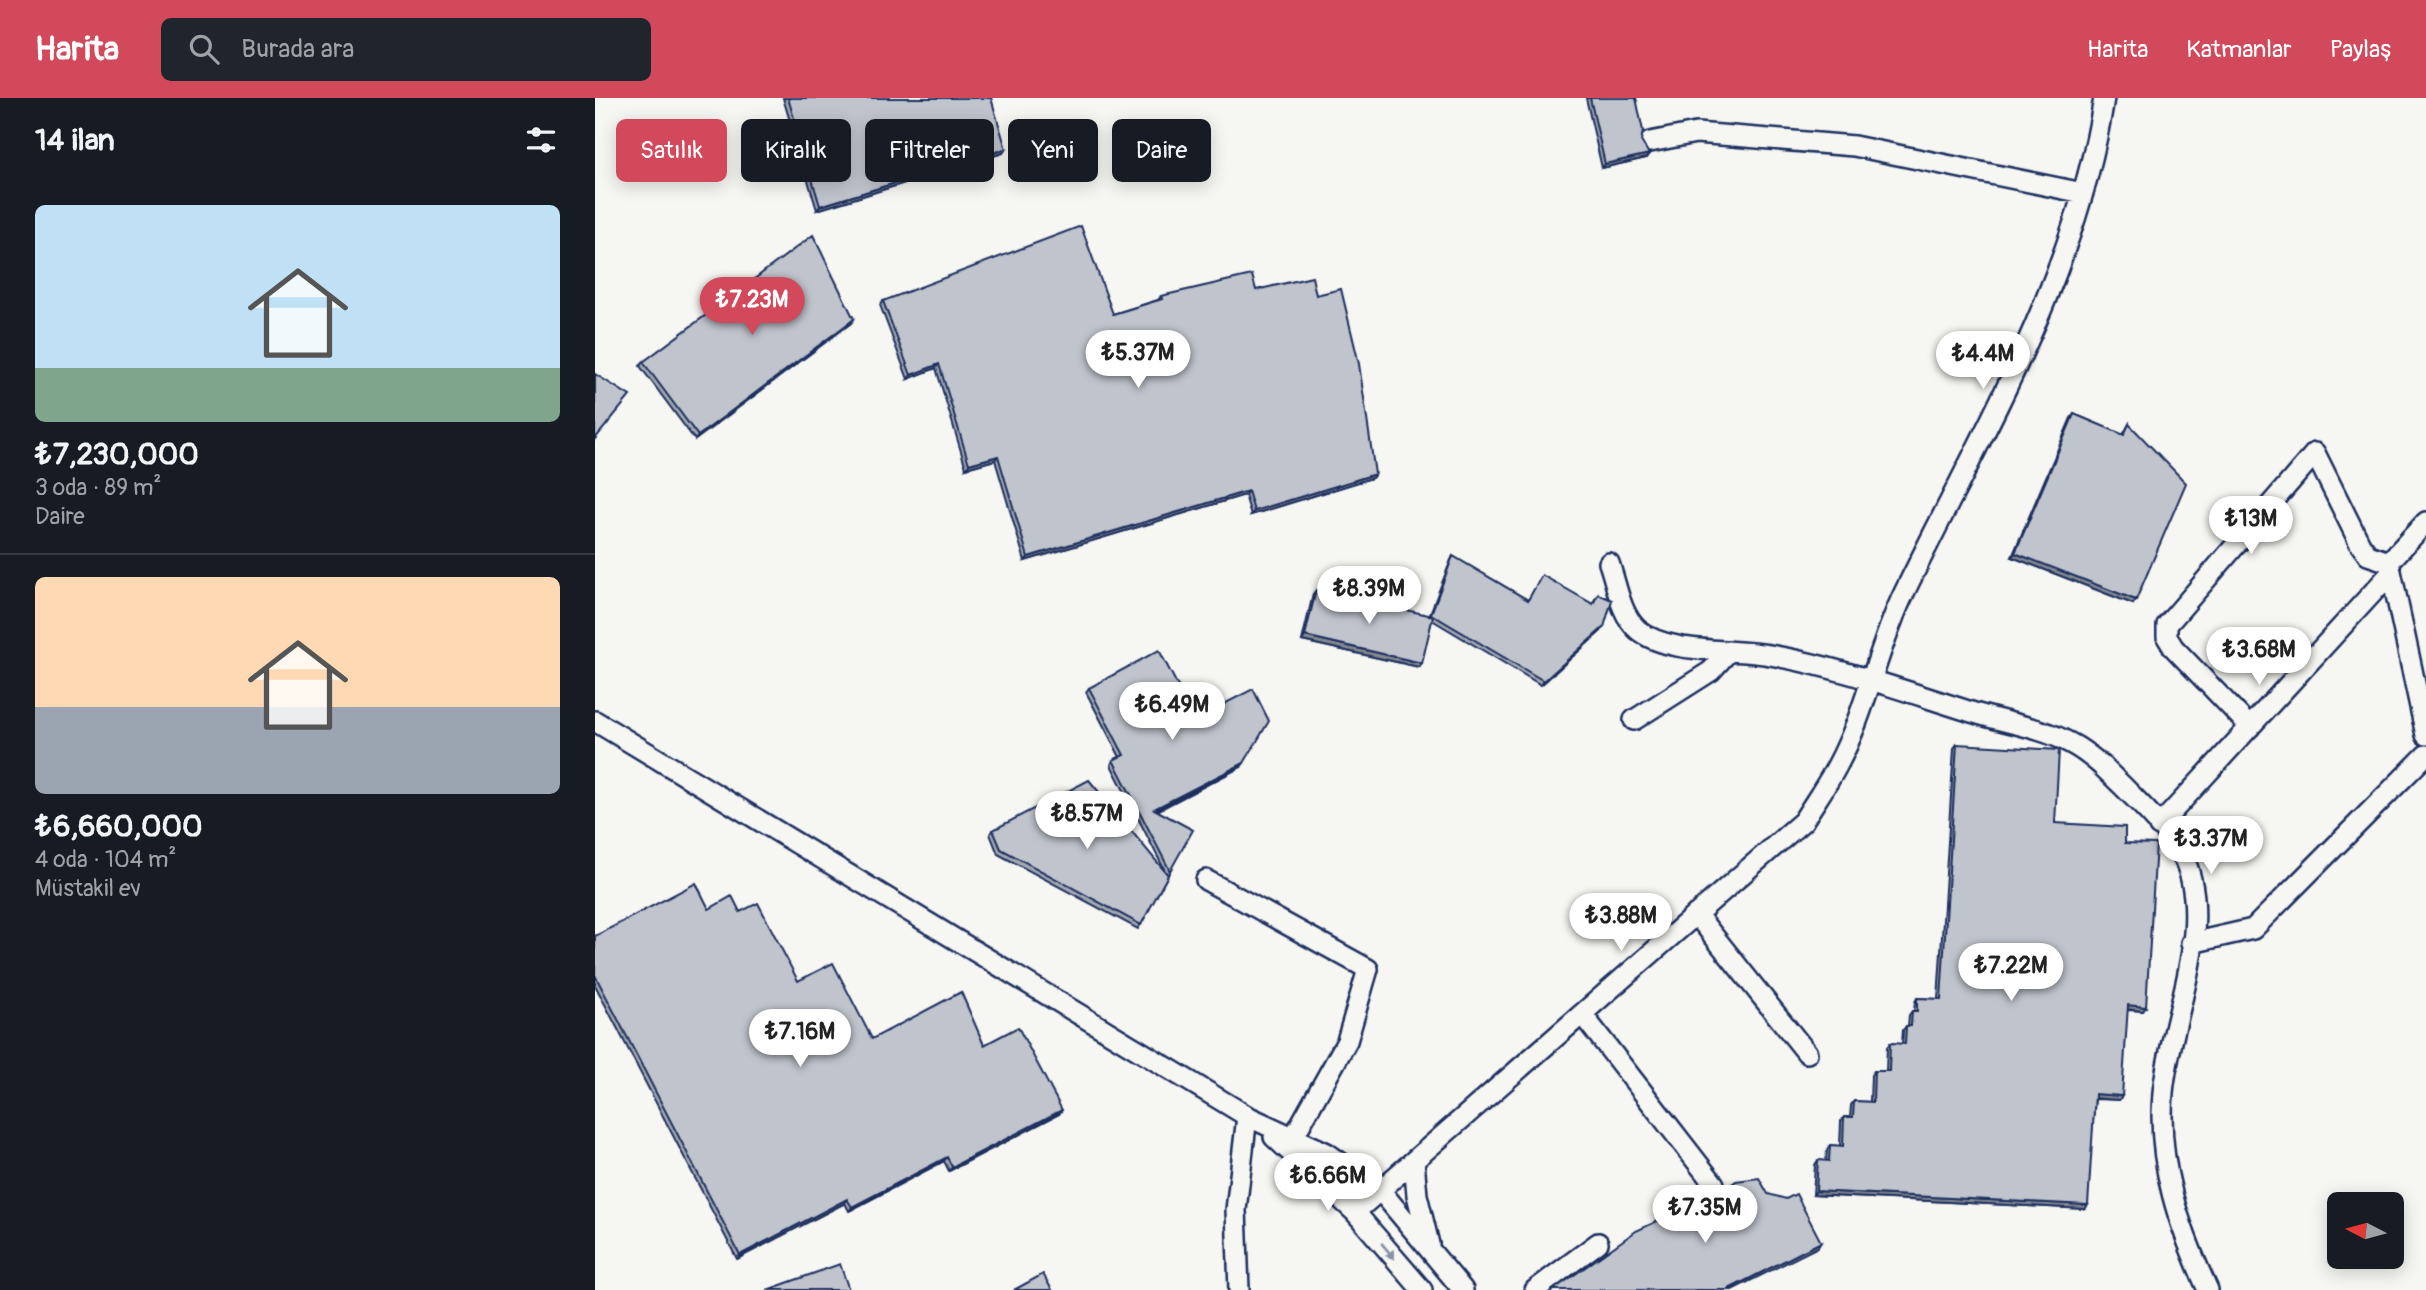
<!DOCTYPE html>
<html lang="tr">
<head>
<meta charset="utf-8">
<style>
  body { margin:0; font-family:Pangolin,sans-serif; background:#20242c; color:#f1f3f6; height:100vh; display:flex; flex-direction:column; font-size:26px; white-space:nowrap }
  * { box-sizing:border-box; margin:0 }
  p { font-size:23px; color:#9ea1a6 }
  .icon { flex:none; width:38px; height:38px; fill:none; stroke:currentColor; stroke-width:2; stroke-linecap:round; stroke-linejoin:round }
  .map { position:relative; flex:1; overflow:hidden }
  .details { display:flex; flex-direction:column; background:#171b24; width:595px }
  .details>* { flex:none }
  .banner { position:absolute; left:21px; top:21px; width:665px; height:63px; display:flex; gap:14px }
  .needle { width:46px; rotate:276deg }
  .fabs { position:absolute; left:1732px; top:1094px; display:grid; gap:14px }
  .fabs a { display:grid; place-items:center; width:77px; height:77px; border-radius:10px; background:#171b24; box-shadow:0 4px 18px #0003; font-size:35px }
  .price { position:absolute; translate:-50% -60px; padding:0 16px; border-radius:24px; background:#fff; color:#222; font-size:23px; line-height:46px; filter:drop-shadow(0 2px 4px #0008) }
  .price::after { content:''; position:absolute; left:50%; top:42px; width:21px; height:16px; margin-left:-10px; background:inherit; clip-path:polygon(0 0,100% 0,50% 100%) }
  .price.selected { background:#d1495b; color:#fff }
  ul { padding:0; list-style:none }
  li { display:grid; align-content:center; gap:14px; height:371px; padding:0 35px }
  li+li { border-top:2px solid #363941 }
  li span { display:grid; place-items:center; height:217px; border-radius:10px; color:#555 }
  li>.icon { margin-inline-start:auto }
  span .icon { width:126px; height:126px; fill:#fffc; stroke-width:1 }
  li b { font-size:30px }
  h2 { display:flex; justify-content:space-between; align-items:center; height:84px; padding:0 35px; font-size:30px }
  .chip { padding:0 24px; border-radius:10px; background:#171b24; box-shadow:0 4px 18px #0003; font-size:24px; line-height:63px }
  .chip.selected { background:#d1495b; color:#fff }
  header { display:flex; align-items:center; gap:42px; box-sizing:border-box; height:98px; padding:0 35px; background:#d1495b; color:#fff }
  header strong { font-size:33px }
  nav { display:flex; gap:38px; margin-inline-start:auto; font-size:24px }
  .search { width:490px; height:63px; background:#20242c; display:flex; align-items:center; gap:18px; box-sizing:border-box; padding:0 24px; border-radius:10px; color:#9ea1a6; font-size:26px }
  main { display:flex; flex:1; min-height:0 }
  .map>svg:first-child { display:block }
</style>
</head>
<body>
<header>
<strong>Harita</strong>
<div class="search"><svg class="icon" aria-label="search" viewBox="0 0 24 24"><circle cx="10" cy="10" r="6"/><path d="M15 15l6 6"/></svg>Burada ara</div>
<nav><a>Harita</a><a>Katmanlar</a><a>Paylaş</a></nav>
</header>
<main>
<section class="details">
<h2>14 ilan<svg class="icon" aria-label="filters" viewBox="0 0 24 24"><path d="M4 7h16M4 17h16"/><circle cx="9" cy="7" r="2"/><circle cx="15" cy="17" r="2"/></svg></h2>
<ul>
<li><span style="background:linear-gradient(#bfe0f5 75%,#7fa58c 0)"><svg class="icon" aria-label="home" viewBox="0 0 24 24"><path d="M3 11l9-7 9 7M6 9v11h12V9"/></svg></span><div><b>₺7,230,000</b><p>3 oda · 89 m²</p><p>Daire</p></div></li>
<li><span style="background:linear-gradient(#ffd9b3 60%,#9aa5b1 0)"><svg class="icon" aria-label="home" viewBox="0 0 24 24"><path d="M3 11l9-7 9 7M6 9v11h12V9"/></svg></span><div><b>₺6,660,000</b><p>4 oda · 104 m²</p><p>Müstakil ev</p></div></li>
</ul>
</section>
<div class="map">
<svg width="1831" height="1192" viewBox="0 0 1831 1192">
  <rect width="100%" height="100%" fill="#f6f6f2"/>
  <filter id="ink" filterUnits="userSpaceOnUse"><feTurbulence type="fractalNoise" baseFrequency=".0143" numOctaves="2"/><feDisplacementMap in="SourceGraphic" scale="14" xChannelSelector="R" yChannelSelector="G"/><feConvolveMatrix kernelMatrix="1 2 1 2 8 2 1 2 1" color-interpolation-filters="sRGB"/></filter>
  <g filter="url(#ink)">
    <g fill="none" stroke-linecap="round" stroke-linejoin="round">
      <defs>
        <path id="minor" d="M1055 44 1101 35 1259 48 1488 95
          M1831 424 1794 464 1831 637
          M1014 465C1022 487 1025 516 1043 532 1073 557 1138 550 1175 557 1245 569 1315 595 1383 616 1412 625 1448 630 1475 645 1485 650 1498 660 1507 668 1525 685 1573 732 1584 751 1625 820 1574 922 1568 995 1562 1066 1584 1129 1613 1192
          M1039 622 1116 573 1134 553
          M0 623 652 1018 732 1055 785 1092 868 1192
          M1655 629 1578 549 1572 539V527L1720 355 1765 446 1773 457 1794 464
          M1564 728 1794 477
          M611 782 773 871 752 943 698 1040
          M1101 816 1212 955
          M1596 845 1658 831 1831 657
          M987 916 1119 1086
          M679 1039 760 1114 827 1192
          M819 1063 822 1097 834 1146
          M760 1114 1208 723C1219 705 1232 687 1242 668 1271 614 1282 551 1309 495 1386 336 1482 178 1509 0
          M644 1192 641 1112 652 1018
          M940 1192 1003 1145"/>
      </defs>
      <!-- minor casing -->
      <use href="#minor" stroke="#1b2f5e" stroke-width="24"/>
      <!-- minor -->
      <use href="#minor" stroke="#f6f6f2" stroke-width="19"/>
    </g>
    <!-- wall -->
    <path fill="#a5a9b0" stroke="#1b2f5e" stroke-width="2" d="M188 0H396L408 55 222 112Z
      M991 0H1041L1046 43 1051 60 1007 70Z
      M661 192 721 197 780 376 777 380 656 417 650 397 430 463 400 362 371 370 341 270 313 281 285 207 288 203 518 216 563 202 566 198Z
      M259 221 256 225 100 342 45 268 48 264Z
      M1479 316 1528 337 1534 326 1538 506 1417 459 1476 320Z
      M858 458 933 502 997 506 1003 496 1009 529 1006 533 946 587 837 522 824 569 707 543 718 496 721 492 834 518 856 462Z
      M494 590 600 621 646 669 562 713 575 773 543 831 403 756 395 736 398 732 571 775 516 667 518 662 525 659 491 594Z
      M1362 646 1460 725 1530 745 1548 913 1532 912 1524 1002 1500 1001 1490 1111 1218 1097 1220 1067 1223 1062 1231 1063 1232 1052 1235 1047 1245 1048 1246 1023 1249 1019H1255L1256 1007 1259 1003 1275 1004 1276 977 1279 973H1291L1292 949 1295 945 1307 946 1308 932 1311 928H1313L1314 917 1317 913H1319L1320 904 1322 900 1343 901 1359 650Z
      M114 811 145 814 203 883 277 941 389 947 464 1016 354 1073 349 1063 254 1113 250 1105 142 1161 0 887V838Z"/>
    <!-- shaded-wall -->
    <path fill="#868990" stroke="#1b2f5e" stroke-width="2" d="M411 51 408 55 222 112 225 108Z
      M1054 56 1051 60 1007 70 1010 66Z
      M259 221 256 225 100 342 103 338Z
      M344 266 341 270 313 281 316 277Z
      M403 358 400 362 371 370 374 366Z
      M780 376 777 380 656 417 659 413Z
      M653 393 650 397 430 463 433 459Z
      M1420 455 1541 502 1538 506 1417 459Z
      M1009 529 1006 533 946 587 949 583Z
      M710 538 827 565 824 569 707 543Z
      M649 665 646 669 556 715 559 711Z
      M1533 907 1551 909 1548 913 1530 911Z
      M1500 996 1527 998 1524 1002 1497 1000Z
      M467 1012 464 1016 354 1073 357 1069Z
      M352 1059 349 1063 254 1113 257 1109Z
      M1221 1093 1493 1107 1490 1111 1218 1097Z
      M252 1101 250 1105 142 1161 145 1157Z
      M1226 1144 1223 1149 1137 1192H1132Z"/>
    <!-- building -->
    <path fill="#c0c4cd" stroke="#1b2f5e" stroke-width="2" d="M193 0H396L411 51 225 108Z
      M995 0H1041L1048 33 1046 43 1054 56 1010 66Z
      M486 128 518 216 567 201 566 198 657 177 661 192 717 179 721 197 746 191 764 266 780 376 659 413 653 393 433 459 403 358 374 366 344 266 316 277 288 203Z
      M218 137 259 221 103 338 48 264Z
      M0 276 35 298 0 341Z
      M1479 316 1529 337 1534 326 1591 385 1541 502 1420 455Z
      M858 458 933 502 947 477 998 506 1003 496 1017 502 1009 529 949 583 836 516Z
      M721 492 838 518 827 565 710 538Z
      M564 552 600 621 658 591 674 623 649 665 559 711 598 732 575 773 518 662 529 657 494 590Z
      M1362 646 1464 652 1460 725 1530 729V745L1561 746 1551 909 1533 907 1527 998 1500 996 1493 1107 1221 1093 1223 1062 1234 1063 1235 1047 1248 1048 1249 1019H1258L1259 1003 1278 1004 1279 973H1294L1295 945 1310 946 1311 928H1316L1317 913H1322V900L1346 901Z
      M494 682 573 777 546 827 406 751 398 732Z
      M101 785 114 811 137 798 145 814 163 805 203 883 238 865 277 941 366 894 389 947 423 929 467 1012 357 1069 352 1059 257 1109 252 1101 145 1157 0 877V838Z
      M1164 1080 1173 1096 1191 1101 1201 1096 1226 1144 1132 1192H958L1041 1133 1129 1092 1141 1083Z
      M245 1166 254 1192H172Z
      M448 1176 457 1192H419Z"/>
    <!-- one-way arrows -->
    <defs><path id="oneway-solid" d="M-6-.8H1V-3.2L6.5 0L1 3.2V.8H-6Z" transform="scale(1.75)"/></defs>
    <use fill="#8892a8" href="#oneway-solid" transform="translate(793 1153) rotate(50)"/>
  </g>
</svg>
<div class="fabs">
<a><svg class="needle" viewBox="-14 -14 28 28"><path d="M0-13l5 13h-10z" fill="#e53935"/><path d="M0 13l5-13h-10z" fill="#9ea1a6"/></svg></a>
</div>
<b class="price selected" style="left:157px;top:239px">₺7.23M</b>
<b class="price" style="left:543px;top:292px">₺5.37M</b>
<b class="price" style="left:1388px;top:293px">₺4.4M</b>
<b class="price" style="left:1656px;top:458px">₺13M</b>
<b class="price" style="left:774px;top:528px">₺8.39M</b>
<b class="price" style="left:1664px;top:589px">₺3.68M</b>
<b class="price" style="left:577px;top:644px">₺6.49M</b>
<b class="price" style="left:492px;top:753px">₺8.57M</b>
<b class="price" style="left:1616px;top:778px">₺3.37M</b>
<b class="price" style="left:1026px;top:855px">₺3.88M</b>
<b class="price" style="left:1416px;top:905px">₺7.22M</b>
<b class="price" style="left:205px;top:971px">₺7.16M</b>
<b class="price" style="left:733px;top:1115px">₺6.66M</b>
<b class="price" style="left:1110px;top:1147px">₺7.35M</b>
<div class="banner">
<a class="chip selected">Satılık</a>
<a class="chip">Kiralık</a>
<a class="chip">Filtreler</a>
<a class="chip">Yeni</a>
<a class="chip">Daire</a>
</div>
</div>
</main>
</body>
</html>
